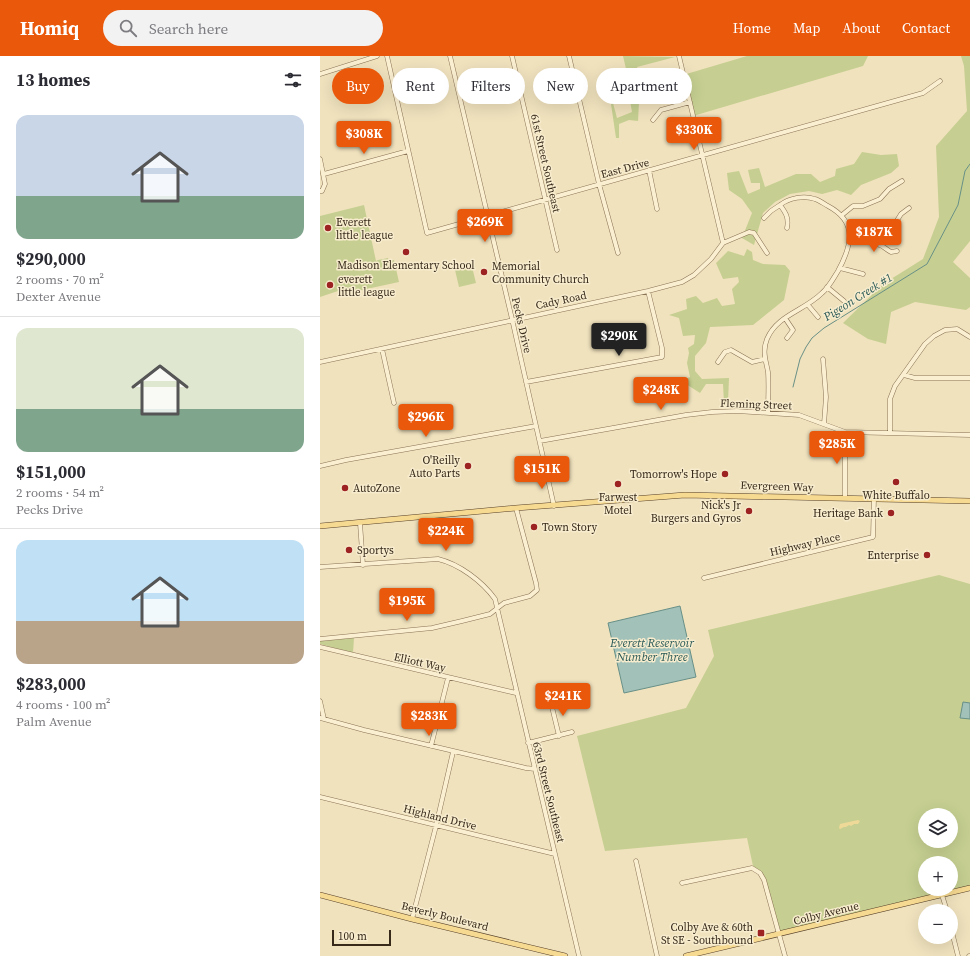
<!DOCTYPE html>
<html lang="en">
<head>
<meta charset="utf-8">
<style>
  body { margin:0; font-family:"Source Serif 4",serif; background:#f2f2f3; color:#2b2b33; height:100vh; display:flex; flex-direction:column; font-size:15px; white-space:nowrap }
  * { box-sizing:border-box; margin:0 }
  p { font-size:13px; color:#7c7c81 }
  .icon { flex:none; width:22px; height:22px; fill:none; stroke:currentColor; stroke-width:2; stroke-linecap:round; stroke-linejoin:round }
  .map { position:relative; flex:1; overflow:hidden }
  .details { display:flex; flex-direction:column; background:#fff; width:320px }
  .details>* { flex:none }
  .guide { position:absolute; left:12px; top:12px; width:380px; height:36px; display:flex; gap:8px }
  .tools { position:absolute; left:598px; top:752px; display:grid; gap:8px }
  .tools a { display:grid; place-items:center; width:40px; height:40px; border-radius:50%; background:#fff; box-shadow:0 4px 16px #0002; font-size:20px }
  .scale { position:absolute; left:12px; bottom:10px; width:59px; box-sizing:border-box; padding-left:4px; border:2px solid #382a1b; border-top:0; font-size:11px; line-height:14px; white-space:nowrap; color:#382a1b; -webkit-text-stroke:3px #f7eccd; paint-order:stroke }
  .price { position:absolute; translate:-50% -34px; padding:0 9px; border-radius:4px; background:#ea580c; color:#fff; font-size:13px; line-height:26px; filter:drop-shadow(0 1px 2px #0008) }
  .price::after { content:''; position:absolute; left:50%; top:24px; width:12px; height:9px; margin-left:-6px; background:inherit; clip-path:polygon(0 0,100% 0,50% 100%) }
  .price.current { background:#222; color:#fff }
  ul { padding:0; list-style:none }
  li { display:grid; align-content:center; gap:8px; height:212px; padding:0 16px }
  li+li { border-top:1px solid #e1e1e2 }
  li span { display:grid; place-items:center; height:124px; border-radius:12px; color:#555 }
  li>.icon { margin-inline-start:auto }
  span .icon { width:72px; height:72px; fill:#fffc; stroke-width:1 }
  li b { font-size:17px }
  h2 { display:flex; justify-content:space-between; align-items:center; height:48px; padding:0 16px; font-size:17px }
  .pill { padding:0 14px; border-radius:18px; background:#fff; box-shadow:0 4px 16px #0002; font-size:14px; line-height:36px }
  .pill.current { background:#ea580c; color:#fff }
  header { display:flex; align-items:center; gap:24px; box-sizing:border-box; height:56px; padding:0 20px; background:#ea580c; color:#fff }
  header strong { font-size:19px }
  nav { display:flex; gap:22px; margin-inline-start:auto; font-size:14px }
  .search { width:280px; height:36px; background:#f2f2f3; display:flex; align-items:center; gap:10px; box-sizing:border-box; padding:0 14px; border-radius:22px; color:#7c7c81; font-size:15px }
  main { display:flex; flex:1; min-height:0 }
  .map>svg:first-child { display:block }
</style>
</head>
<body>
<header>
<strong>Homiq</strong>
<div class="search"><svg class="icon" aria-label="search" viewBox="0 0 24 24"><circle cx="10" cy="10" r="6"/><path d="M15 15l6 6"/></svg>Search here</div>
<nav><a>Home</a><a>Map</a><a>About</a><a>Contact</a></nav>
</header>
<main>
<section class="details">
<h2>13 homes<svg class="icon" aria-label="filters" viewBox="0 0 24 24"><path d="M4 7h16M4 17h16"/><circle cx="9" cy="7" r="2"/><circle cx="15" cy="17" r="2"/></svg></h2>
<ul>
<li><span style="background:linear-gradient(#c9d6e8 65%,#7fa58c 0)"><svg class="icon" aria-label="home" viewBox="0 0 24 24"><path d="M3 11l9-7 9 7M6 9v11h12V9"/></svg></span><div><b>$290,000</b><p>2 rooms · 70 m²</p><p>Dexter Avenue</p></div></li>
<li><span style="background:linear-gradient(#dfe7d0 65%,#7fa58c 0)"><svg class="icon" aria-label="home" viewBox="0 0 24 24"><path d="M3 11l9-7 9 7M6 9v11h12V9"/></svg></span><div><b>$151,000</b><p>2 rooms · 54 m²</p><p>Pecks Drive</p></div></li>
<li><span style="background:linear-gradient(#bfe0f5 65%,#b9a48a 0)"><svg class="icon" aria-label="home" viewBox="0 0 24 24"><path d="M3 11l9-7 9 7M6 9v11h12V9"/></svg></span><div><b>$283,000</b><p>4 rooms · 100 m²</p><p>Palm Avenue</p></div></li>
</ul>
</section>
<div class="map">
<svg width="650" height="900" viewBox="0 0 650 900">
  <rect width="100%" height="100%" fill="#f0e2bd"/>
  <!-- green -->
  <path fill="#c6cf91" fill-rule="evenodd" d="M303 0 355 1 317 11 321 24 338 18V25L334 41 319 46 318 65 309 64 299 68V82H296L291 48 293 47 297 62 312 56 309 39 310 30Z
    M427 0H548L543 10 373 60 363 19Z
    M641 0H650V185L633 206 650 222V251L646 254 595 246 571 256 566 288 548 283 523 267 563 228 603 203 619 161 616 90 647 55 644 10Z
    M542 96 561 99 577 98 579 110 571 117 541 129 531 139 517 134 502 138 489 135 470 138 455 146 443 157 434 189 422 182 432 157 422 143 409 134 407 117 419 115 428 138 440 133V127H431L428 114 439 112 445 131 476 118H491L500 126 515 120 516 113 534 108Z
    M44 149 56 205 58 204 68 202 69 205 74 204 79 226 23 238 21 234 0 241V160Z
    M427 193 432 196 433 204 443 208 465 209 470 215 464 244 433 269 390 271 386 287 375 300V315L382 323 409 322 408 346H404L403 328H386L380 337 366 328H353L370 321 367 307 369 297 368 292 374 288 375 279 363 280 359 262 349 259 367 253 366 243 376 240 383 247 397 242 402 250 415 248 412 233 419 226 418 221 403 223 396 207 408 195 424 200Z
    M152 211 156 227 139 231 135 214Z
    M619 519 650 528V832L460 878 440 817 433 810 427 782 285 795 257 680 366 652 394 600 388 574ZM605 759H631V785H605ZM605 807H631V833H605Z
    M34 582 33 597 0 588V585Z"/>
  <!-- sand -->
  <path fill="#efd998" d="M538 764 540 765 538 768H534L531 770 529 769 526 771H524L520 773 519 772 520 768Z"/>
  <!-- water -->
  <path fill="#a1c1b9" stroke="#689087" d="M360 550 376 621 304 637 288 567Z
    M643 646 650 647V663L640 662Z"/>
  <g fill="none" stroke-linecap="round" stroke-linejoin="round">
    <!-- stream -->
    <path stroke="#689087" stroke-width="1" d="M473 331 480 303 486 291 492 282 504 272 607 208 638 149 645 115 650 108"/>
    <defs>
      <path id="minor" d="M67 0 107 177 603 37 620 25
        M130 0 192 263 234 450
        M192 0 237 194
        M249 0 279 128 298 197
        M359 0 403 187
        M0 18 57 0
        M333 64 341 54 370 46
        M0 103 5 128 2 135H0
        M329 114 337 153
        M4 118 88 95
        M522 159 533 150H543L560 143 569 133 582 125
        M444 162 451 155 460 149
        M530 183C541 183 550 186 560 189 563 190 567 194 571 196L577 195
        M561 189 563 187 581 158 589 152
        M520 212 543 218
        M507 231 524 245
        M488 249 498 261
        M465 262 473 274 467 282
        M62 293 74 347
        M503 303 506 341 504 368
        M0 306 328 235 362 226 374 219 391 203 403 187 429 176 434 177 447 197
        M398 306 405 296 411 294 432 306 445 303
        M584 319 595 322H650
        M206 326 342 301V292L328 235
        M448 356C448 343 449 329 448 316 446 305 442 295 447 283 457 259 484 255 502 237 509 231 513 223 518 215 532 189 538 166 508 150 504 148 499 144 495 143 484 139 469 142 460 149 466 157 469 162 467 172
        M525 376V442
        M570 377V343L575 330 605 288 614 280 625 274 637 273 650 281
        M220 385 366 359 392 356 417 355 479 359 525 376 650 379
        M0 410 26 404 216 370
        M40 467 43 509
        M0 511 118 503C139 508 162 525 175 543L259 900
        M384 522 553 481 554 442
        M0 583 112 572 142 565 170 558 184 547 210 540 217 534 216 527 196 452
        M0 591 196 637
        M0 645 4 663
        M231 647 239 680
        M0 662 44 674 206 712 215 713
        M208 687 252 676
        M111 690 128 622
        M0 741 235 798
        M316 805 337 900
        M362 827 432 812 440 817 444 824 465 900
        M622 839 627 855
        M92 863 116 770 133 696
        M631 872 638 900
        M649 900H650"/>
      <path id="major" d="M0 470 196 452 365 439 650 445
        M0 839 92 863 245 900
        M366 900 650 832"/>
    </defs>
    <!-- minor casing -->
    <use href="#minor" stroke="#897255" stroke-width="5"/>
    <!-- major casing -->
    <use href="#major" stroke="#57402a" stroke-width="6"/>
    <!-- minor -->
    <use href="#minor" stroke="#fbefd1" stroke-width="4"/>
    <!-- major -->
    <use href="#major" stroke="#f7da92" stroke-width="5"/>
  </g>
  <!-- markers -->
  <g fill="#9c2322" stroke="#f7eccd" stroke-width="1.5">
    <circle cx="8" cy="172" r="4"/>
    <circle cx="86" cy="196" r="4"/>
    <circle cx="164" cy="216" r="4"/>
    <circle cx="10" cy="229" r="4"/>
    <circle cx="148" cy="410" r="4"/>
    <circle cx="405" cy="418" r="4"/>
    <circle cx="576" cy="426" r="4"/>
    <circle cx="298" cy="428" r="4"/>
    <circle cx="25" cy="432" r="4"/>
    <circle cx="429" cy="455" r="4"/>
    <circle cx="571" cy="457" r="4"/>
    <circle cx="214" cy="471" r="4"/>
    <circle cx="29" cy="494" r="4"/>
    <circle cx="607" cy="499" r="4"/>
    <rect x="437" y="873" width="8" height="8" rx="2"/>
  </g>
  <g text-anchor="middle" stroke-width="3" stroke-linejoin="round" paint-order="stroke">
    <!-- street labels -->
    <g font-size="11" fill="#382a1b" stroke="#f7eccd">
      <text transform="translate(226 107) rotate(77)" y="4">61st Street Southeast</text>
      <text transform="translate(305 112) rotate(-15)" y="4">East Drive</text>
      <text transform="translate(241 244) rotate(-12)" y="4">Cady Road</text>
      <text transform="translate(202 269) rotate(77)" y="4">Pecks Drive</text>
      <text transform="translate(436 348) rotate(2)" y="4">Fleming Street</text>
      <text transform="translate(457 430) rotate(2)" y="4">Evergreen Way</text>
      <text transform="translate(485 488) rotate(-13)" y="4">Highway Place</text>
      <text transform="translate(100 606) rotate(13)" y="4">Elliott Way</text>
      <text transform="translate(229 736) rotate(76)" y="4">63rd Street Southeast</text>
      <text transform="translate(120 761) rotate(14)" y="4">Highland Drive</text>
      <text transform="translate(506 857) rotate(-14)" y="4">Colby Avenue</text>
      <text transform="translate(125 860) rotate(14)" y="4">Beverly Boulevard</text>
    </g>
    <!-- poi labels -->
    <g font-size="11" fill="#382a1b" stroke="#f7eccd" text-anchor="start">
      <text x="16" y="170">Everett<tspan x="16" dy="13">little league</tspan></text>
      <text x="86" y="213" text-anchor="middle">Madison Elementary School</text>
      <text x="172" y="214">Memorial<tspan x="172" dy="13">Community Church</tspan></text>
      <text x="18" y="227">everett<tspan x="18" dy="13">little league</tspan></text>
      <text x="140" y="408" text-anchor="end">O'Reilly<tspan x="140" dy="13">Auto Parts</tspan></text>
      <text x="397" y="422" text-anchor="end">Tomorrow's Hope</text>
      <text x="33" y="436">AutoZone</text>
      <text x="576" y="443" text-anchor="middle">White Buffalo</text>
      <text x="298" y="445" text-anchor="middle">Farwest<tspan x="298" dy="13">Motel</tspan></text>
      <text x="421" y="453" text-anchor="end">Nick's Jr<tspan x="421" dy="13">Burgers and Gyros</tspan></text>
      <text x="563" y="461" text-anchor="end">Heritage Bank</text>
      <text x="222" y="475">Town Story</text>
      <text x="37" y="498">Sportys</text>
      <text x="599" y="503" text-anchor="end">Enterprise</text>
      <text x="433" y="875" text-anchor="end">Colby Ave &amp; 60th<tspan x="433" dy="13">St SE - Southbound</tspan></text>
    </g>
    <!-- water labels -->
    <g font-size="12" font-style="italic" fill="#295957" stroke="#f7eccd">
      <text transform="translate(538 241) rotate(-32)" y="4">Pigeon Creek #1</text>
      <text x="332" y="591">Everett Reservoir<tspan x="332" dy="14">Number Three</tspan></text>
    </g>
  </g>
</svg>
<div class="tools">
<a><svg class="icon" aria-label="layers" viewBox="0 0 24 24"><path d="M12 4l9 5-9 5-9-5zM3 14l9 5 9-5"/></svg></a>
<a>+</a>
<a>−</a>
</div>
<div class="scale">100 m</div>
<b class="price" style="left:374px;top:95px">$330K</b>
<b class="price" style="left:44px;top:99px">$308K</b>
<b class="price" style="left:165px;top:187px">$269K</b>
<b class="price" style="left:554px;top:197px">$187K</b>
<b class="price current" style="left:299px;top:301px">$290K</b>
<b class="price" style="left:341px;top:355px">$248K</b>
<b class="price" style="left:106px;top:382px">$296K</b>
<b class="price" style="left:517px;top:409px">$285K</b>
<b class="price" style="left:222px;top:434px">$151K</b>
<b class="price" style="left:126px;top:496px">$224K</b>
<b class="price" style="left:87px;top:566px">$195K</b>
<b class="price" style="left:243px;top:661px">$241K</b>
<b class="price" style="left:109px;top:681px">$283K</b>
<div class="guide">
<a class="pill current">Buy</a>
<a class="pill">Rent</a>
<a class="pill">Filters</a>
<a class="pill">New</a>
<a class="pill">Apartment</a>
</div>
</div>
</main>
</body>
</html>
